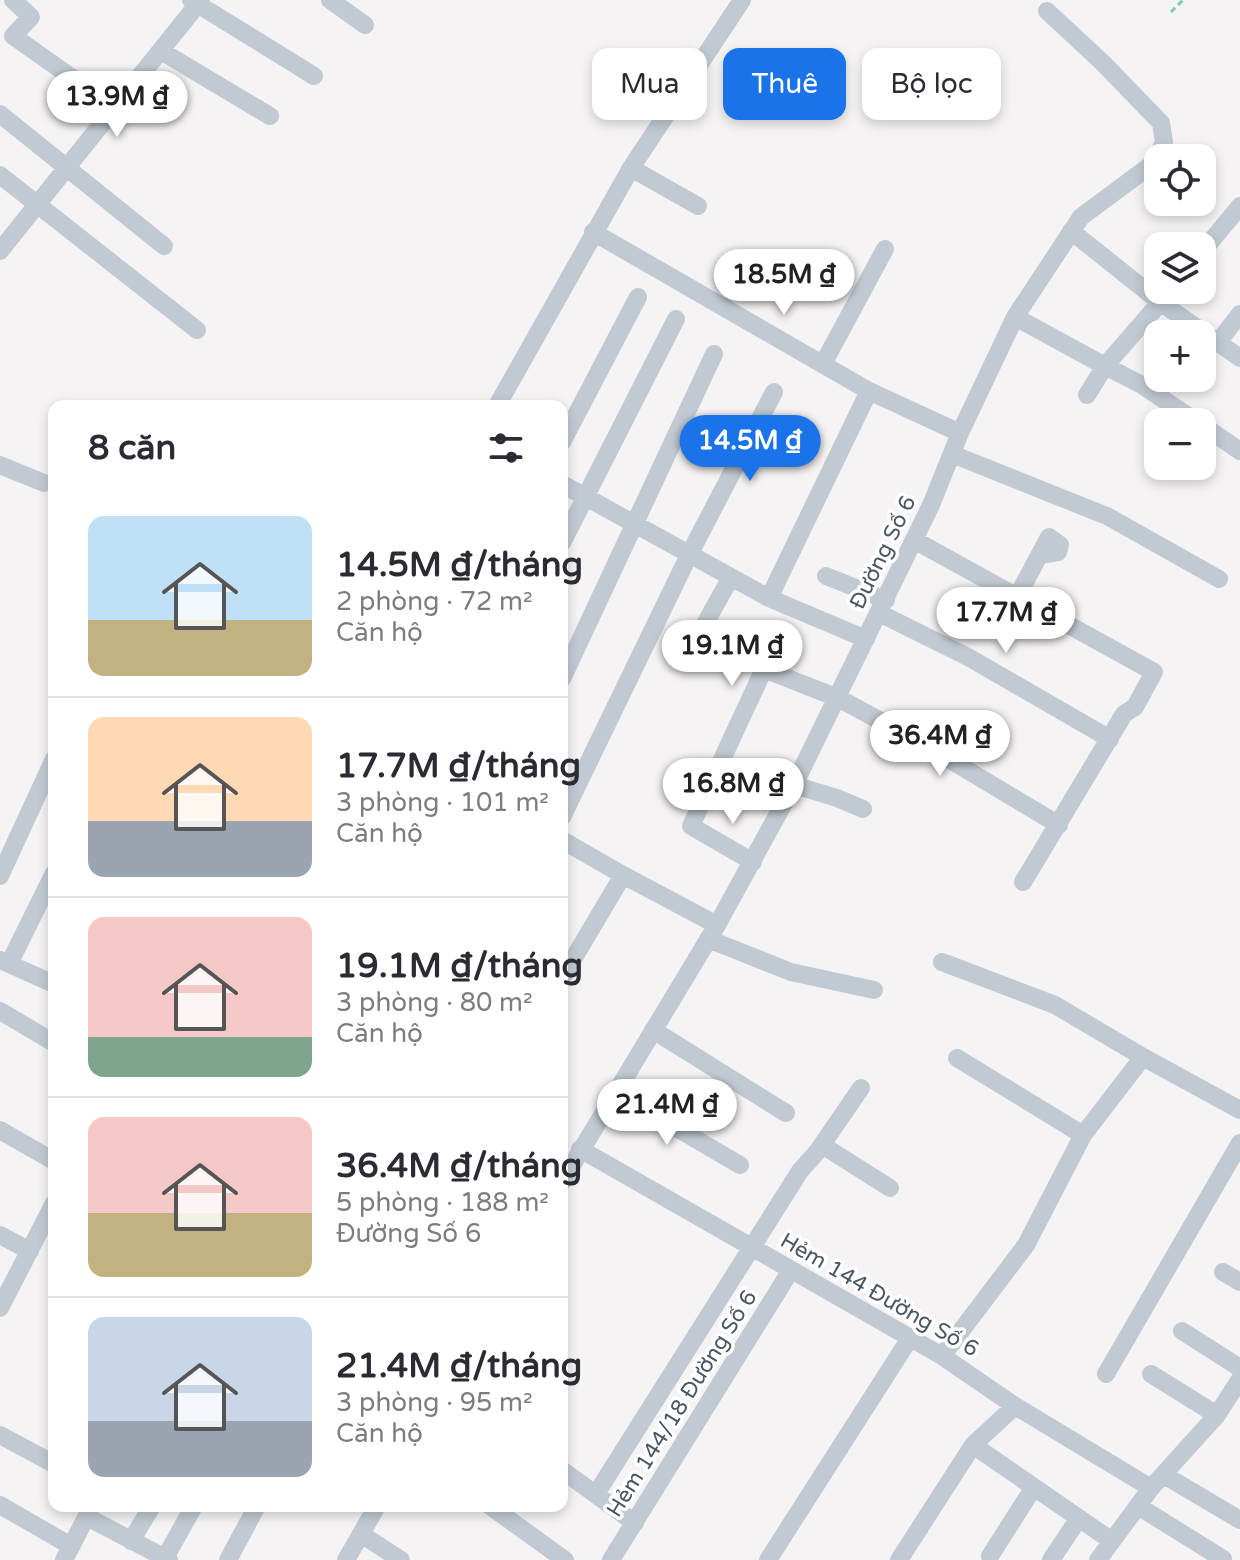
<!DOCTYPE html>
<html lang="vi">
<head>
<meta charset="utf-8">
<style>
  body { margin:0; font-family:"Varela Round",sans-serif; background:#f2f2f3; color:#2b2b33; height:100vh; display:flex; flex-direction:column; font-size:30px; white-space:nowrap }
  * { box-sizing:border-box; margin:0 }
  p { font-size:26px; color:#7c7c81 }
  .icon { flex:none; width:44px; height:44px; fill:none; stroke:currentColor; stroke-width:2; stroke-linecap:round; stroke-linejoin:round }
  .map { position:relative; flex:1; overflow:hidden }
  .sheet { position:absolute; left:48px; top:400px; width:520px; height:1112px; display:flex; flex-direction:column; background:#fff; border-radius:16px; box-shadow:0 4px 12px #0003 }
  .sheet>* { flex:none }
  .banner { position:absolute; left:592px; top:48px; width:528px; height:72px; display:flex; gap:16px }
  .controls { position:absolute; left:1144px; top:144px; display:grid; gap:16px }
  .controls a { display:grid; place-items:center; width:72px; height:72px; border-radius:16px; background:#fff; box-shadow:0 4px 12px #0003; font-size:40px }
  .price { position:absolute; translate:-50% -68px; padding:0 18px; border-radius:28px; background:#fff; color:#222; font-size:26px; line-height:52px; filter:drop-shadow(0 2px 4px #0008) }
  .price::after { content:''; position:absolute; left:50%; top:48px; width:24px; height:18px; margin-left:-12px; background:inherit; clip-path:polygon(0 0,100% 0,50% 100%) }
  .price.active { background:#1a73e8; color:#fff }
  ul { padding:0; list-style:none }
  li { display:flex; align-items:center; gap:24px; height:200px; padding:0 40px }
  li+li { border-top:2px solid #e1e1e2 }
  li span { display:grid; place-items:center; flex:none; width:224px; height:160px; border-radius:16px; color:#555 }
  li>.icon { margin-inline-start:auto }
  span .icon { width:96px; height:96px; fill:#fffc; stroke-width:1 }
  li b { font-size:34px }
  h2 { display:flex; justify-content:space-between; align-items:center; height:96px; padding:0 40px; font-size:34px }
  .chip { padding:0 28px; border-radius:16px; background:#fff; box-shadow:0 4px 12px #0003; font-size:28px; line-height:72px }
  .chip.active { background:#1a73e8; color:#fff }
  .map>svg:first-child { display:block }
</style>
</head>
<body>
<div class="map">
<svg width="1240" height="1560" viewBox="0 0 1240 1560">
  <rect width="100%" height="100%" fill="#f5f3f3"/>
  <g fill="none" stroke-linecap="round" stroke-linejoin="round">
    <!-- path -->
    <path stroke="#7ad0a6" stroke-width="3" stroke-dasharray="6 4" stroke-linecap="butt" d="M1171 12 1183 0"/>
    <!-- minor -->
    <path stroke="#c1cad2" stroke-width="18" d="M13 0 31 17 13 36 115 108
      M191 0 314 76
      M330 0 365 25
      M161 51 270 116
      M0 114 164 246
      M631 168 698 206
      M0 175 197 330
      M1071 231 1160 302 1240 358
      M593 232 869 391 960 433
      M0 251 201 0
      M1202 252 1240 206
      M1015 317 1105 366 1171 290
      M1219 341 1240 314
      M823 364 885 249
      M1087 395 1105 366 1142 385 1197 422
      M497 406 631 168 742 0
      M1202 425 1240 451
      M562 442 638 297
      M952 454 1107 516 1219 579
      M0 465 44 483
      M562 484 769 598 866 639
      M914 540 1154 672 1135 707 1124 714 1023 882
      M562 543 676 319
      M826 576 886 600
      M1017 597 1049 537 1060 545 1058 552 1040 555
      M769 598 869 391
      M879 613 968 657 1110 739
      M706 622 731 577
      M562 679 714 354
      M794 785 837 798 863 809
      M562 817 689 555 774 392
      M562 840 623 875 562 978
      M753 862 691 826 764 669 838 698 927 746 1059 825
      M623 875 717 925
      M0 876 54 759
      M708 939 791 972 874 990
      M0 960 54 984
      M942 962 1055 1005 1143 1057
      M9 964 54 873
      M0 1011 54 1043
      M653 1030 786 1113
      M957 1058 1083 1135
      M615 1092 740 1165
      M0 1130 54 1161
      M822 1145 890 1188
      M580 1149 942 1356 1015 1406 1151 1488
      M562 1182 717 925 794 785 931 505 960 433 1015 317 1081 217 1155 162 1164 142 1161 123 1103 63 1047 11
      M0 1235 30 1251
      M1223 1272 1240 1282
      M0 1308 54 1203
      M1182 1331 1240 1368
      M942 1356 1026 1245 1083 1135 1143 1057 1240 1110
      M1106 1374 1240 1143
      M1151 1374 1217 1415
      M0 1435 54 1464
      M973 1445 1112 1541
      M562 1470 635 1523
      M1164 1475 1240 1520
      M596 1494 800 1171 817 1152 861 1088
      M0 1505 71 1546
      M490 1506 565 1560
      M1138 1506 1223 1559
      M87 1517 169 1560
      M361 1534 401 1560
      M131 1541 152 1506
      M990 1556 1034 1487
      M165 1558 194 1506
      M64 1560 92 1506
      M228 1560 257 1506
      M346 1560 377 1506
      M611 1560 791 1270
      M768 1560 910 1338
      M899 1560 973 1445 1015 1406
      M1051 1560 1079 1518
      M1098 1560 1151 1488 1217 1415 1240 1379"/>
  </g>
  <g text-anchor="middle" stroke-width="7" stroke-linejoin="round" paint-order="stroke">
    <!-- street labels -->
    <g font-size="22" fill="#4a5661" stroke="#fff">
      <text transform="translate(882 552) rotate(-64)" y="8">Đường Số 6</text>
      <text transform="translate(880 1294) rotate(30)" y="8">Hẻm 144 Đường Số 6</text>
      <text transform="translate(681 1403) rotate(-58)" y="8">Hẻm 144/18 Đường Số 6</text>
    </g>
  </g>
</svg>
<div class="controls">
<a><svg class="icon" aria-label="locate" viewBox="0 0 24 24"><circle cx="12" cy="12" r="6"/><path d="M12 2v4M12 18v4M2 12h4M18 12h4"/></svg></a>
<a><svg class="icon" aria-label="layers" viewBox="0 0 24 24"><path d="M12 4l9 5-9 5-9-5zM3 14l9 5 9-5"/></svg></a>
<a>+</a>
<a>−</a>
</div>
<b class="price" style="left:117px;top:139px">13.9M ₫</b>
<b class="price" style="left:784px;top:317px">18.5M ₫</b>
<b class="price active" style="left:750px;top:483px">14.5M ₫</b>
<b class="price" style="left:1006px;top:655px">17.7M ₫</b>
<b class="price" style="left:732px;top:688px">19.1M ₫</b>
<b class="price" style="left:940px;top:778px">36.4M ₫</b>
<b class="price" style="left:733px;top:826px">16.8M ₫</b>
<b class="price" style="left:667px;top:1147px">21.4M ₫</b>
<div class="banner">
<a class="chip">Mua</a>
<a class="chip active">Thuê</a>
<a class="chip">Bộ lọc</a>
</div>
<section class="sheet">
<h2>8 căn<svg class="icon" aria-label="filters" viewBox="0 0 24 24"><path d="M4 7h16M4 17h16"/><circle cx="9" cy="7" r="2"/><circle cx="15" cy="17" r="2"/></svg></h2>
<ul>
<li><span style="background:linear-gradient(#bfe0f5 65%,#c2b280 0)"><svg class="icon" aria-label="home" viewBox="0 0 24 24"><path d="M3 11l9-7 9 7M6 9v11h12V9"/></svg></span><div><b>14.5M ₫/tháng</b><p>2 phòng · 72 m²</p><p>Căn hộ</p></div></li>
<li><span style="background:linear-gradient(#ffd9b3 65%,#9aa5b1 0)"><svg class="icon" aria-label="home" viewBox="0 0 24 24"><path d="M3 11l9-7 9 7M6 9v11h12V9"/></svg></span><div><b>17.7M ₫/tháng</b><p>3 phòng · 101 m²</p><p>Căn hộ</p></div></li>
<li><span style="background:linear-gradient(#f6c9c9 75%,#7fa58c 0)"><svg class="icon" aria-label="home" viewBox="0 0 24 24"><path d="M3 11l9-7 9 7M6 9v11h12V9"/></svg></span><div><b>19.1M ₫/tháng</b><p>3 phòng · 80 m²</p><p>Căn hộ</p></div></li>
<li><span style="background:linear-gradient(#f6c9c9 60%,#c2b280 0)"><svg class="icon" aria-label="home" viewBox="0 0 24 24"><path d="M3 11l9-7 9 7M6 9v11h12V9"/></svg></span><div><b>36.4M ₫/tháng</b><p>5 phòng · 188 m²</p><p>Đường Số 6</p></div></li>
<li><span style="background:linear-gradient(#c9d6e8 65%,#9aa5b1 0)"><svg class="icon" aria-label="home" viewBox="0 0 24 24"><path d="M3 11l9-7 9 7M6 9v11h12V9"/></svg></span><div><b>21.4M ₫/tháng</b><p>3 phòng · 95 m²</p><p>Căn hộ</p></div></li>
</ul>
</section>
</div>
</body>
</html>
